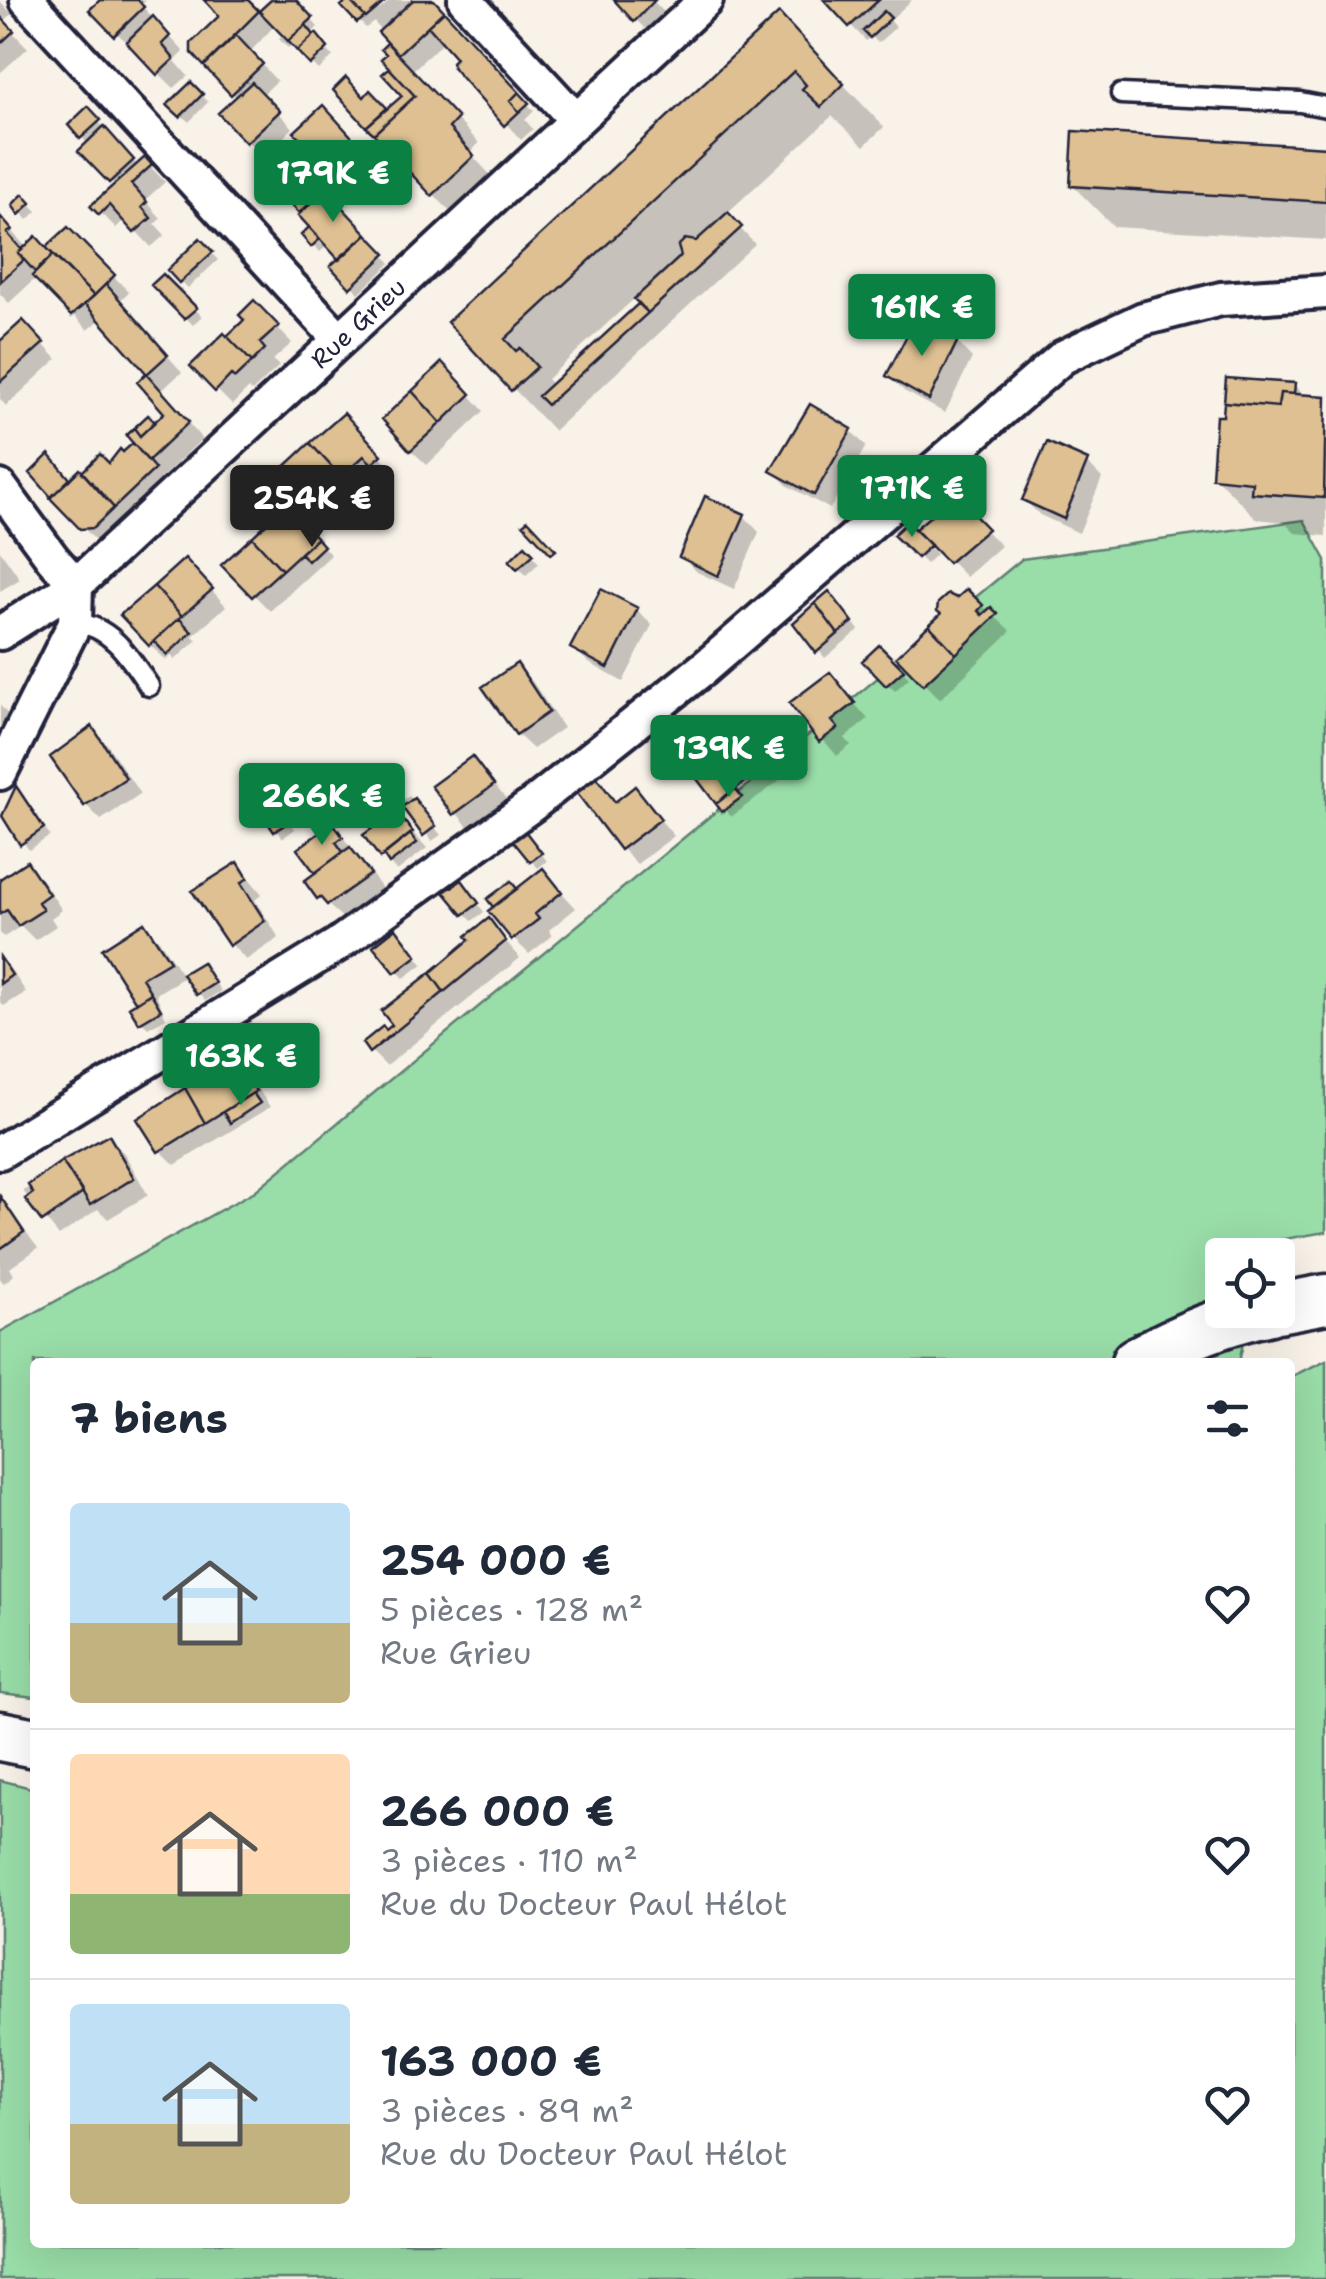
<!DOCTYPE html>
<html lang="fr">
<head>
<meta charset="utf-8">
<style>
  body { margin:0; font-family:"Shantell Sans",sans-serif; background:#f6f6f7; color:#1f2937; height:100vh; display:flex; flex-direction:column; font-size:38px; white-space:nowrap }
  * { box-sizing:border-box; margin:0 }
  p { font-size:32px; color:#747a83 }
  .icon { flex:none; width:55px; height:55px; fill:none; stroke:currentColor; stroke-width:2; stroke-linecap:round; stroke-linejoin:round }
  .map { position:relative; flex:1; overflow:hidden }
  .side { position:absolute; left:30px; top:1358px; width:1265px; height:890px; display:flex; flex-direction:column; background:#fff; border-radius:10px; box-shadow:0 10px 40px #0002 }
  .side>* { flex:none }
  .controls { position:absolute; left:1205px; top:1238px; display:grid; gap:20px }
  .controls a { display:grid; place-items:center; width:90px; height:90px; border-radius:10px; background:#fff; box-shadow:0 10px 40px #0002; font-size:50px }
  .price { position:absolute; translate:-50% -85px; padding:0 22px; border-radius:10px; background:#0b8043; color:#fff; font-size:32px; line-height:65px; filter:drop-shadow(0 2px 5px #0008) }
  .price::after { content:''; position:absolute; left:50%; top:60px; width:30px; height:22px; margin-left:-15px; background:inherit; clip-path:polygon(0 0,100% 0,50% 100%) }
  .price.active { background:#222; color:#fff }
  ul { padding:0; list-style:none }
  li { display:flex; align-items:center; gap:30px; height:250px; padding:0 40px }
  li+li { border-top:2px solid #e0e1e3 }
  li span { display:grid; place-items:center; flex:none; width:280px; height:200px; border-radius:10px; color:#555 }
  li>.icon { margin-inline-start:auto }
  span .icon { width:120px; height:120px; fill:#fffc; stroke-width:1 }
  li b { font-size:42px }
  h2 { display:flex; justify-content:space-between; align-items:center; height:120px; padding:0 40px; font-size:42px }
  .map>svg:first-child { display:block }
</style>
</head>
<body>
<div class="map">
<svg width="1326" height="2279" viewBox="0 0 1326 2279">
  <rect width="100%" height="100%" fill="#f8f2e9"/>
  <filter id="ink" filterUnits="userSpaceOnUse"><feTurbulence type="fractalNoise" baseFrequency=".01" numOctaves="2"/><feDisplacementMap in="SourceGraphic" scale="20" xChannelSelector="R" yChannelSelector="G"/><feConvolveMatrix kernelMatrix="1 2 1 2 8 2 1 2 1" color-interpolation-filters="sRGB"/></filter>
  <g filter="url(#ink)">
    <!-- green -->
    <path fill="#99dda8" stroke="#5e8072" stroke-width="2.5" d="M1304 520 1326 560V1232L1266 1242 1263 1255H1222V1310H1250L1239 1362H35V1697L0 1693V1332L255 1191 1022 559Z
      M1326 1360V2279H0V1780L35 1789V2242H1290V1377Z"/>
    <!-- shadow -->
    <path fill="#0003" fill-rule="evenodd" d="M103 0H145L141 5 184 52 175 61 188 76 174 88 93 10Z
      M207 0H246L259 14 274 0H293L318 27 311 34 333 56 319 70 293 44 288 48 279 39 284 34 275 25 250 52 277 81 262 95 293 128 263 157 222 114 238 99 193 51 222 16Z
      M351 0H383L375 7 379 10 391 0H431L534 111 525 120 533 129 521 140 456 67 459 58 444 41 412 71 479 143 470 153 496 181 456 218 336 90 364 100 370 94 387 111 405 96 397 79 400 76 385 49 391 43 374 22 366 28 344 6Z
      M617 0H652L669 17 651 35Z
      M827 0H912L890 20 896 27 878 43 871 36 866 41Z
      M0 1 12 14 3 22 28 48 0 73Z
      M779 17 884 127 864 146 832 116 726 214 755 244 554 431 450 322ZM636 297 642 303 553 385 547 379Z
      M191 85 208 102 189 122 171 105Z
      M88 110 138 166 145 161 165 182 145 200 161 218 155 224 165 235 151 247 125 219 116 228 94 206 116 186 81 151 88 144 71 125Z
      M338 124 382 172 358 194 298 132Z
      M1326 150V240L1114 227 1072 185Z
      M311 177 391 263 359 293 334 266 342 259 289 198Z
      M23 198 37 211 28 220 15 206Z
      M0 219 27 248 46 250 68 230 129 292 119 301 182 372 161 391 202 439 161 478 169 486 98 543 54 498 71 482 109 467 168 414 140 382 150 373 101 319 88 330 37 277 9 303 0 294Z
      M309 231 325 247 320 252 304 235Z
      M200 241 218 260 188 288 170 270Z
      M163 277 202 316 193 325 154 285Z
      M254 304 292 343 273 360 279 366 252 392 248 389 232 405 193 366 247 320Z
      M38 339 57 359 6 406 0 399V342Z
      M957 342 972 358 945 413 904 391 889 376Z
      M457 381 484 411 427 465 411 450Z
      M1294 385 1301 392V397L1326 399V536L1295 533 1284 522 1257 519 1215 477 1225 419Z
      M851 431 866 446 830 509 788 486 773 471Z
      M359 432 395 472 389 478 381 469 336 510 342 517 334 524 284 471Z
      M1087 463 1102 478 1079 533 1040 515 1024 500Z
      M955 499 1001 546 966 577 919 529Z
      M286 509 331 555 270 611 225 565Z
      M744 516 759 532 734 589 697 572 682 556Z
      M907 525 936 554 926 564 897 535Z
      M525 548 539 563 526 575 513 561Z
      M0 550 20 579 0 591Z
      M200 577 226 606 193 636 197 640 175 660 171 655 166 660 150 645Z
      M967 592 1011 631 940 699 900 657Z
      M836 601 859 630 825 658 796 623Z
      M637 610 652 625 623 682 589 663 573 648Z
      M879 648 909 678 895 691 865 661Z
      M516 666 532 681 563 728 533 749 517 734Z
      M830 675 868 719 845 738 851 745 837 756 792 703Z
      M0 705 9 716 0 734Z
      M91 729 107 744 140 794 101 820 86 805 53 758Z
      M743 740 779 781 731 817 697 775Z
      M472 759 508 801 470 829 434 786Z
      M596 780 617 803 635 790 674 836 637 864 622 849Z
      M17 791 50 836 29 850 5 816Z
      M409 796 441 835 432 841 402 801Z
      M279 805 295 829 283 838 260 808Z
      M396 814 427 848 397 871 382 856Z
      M340 833 384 891 344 919 319 897 318 873Z
      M532 841 547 861 538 868 531 860Z
      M27 865 42 880 62 910 51 918 56 926 35 940 21 926 4 937 0 933V882Z
      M238 865 262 894 255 900 279 938 246 960 231 944Z
      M543 872 576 908 549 930 552 936 529 954 514 939 491 900 517 891Z
      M468 890 484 912 472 921 448 893Z
      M489 921 520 958 386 1066 371 1051Z
      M143 925 159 940 183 976 202 965 221 991 205 1001 186 976 156 994 166 1018 148 1028 141 1021 140 1003Z
      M403 938 423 964 404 978 397 971Z
      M0 954 26 992 4 1006 0 1002Z
      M234 1061 250 1076 270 1107 175 1165 160 1150Z
      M108 1138 124 1153 148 1195 108 1219 98 1209 59 1236 23 1191Z
      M0 1198 38 1248 10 1268 14 1275 4 1283 0 1279Z"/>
    <!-- building -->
    <path fill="#dec092" stroke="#22223b" stroke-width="2.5" d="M100 0H138L144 7 114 36 89 10Z
      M204 0H248L259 11 204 66 191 52V43L219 16Z
      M271 0H296L313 18 288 41 259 11Z
      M349 0H387L366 18Z
      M349 0 365 17 357 23 341 6Z
      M413 0H434L444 11 398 54 378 32Z
      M614 0H655L634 22Z
      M824 0H879L849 27Z
      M444 11 519 92 510 101 519 112 504 126 453 68 452 62 456 58 428 26Z
      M884 11 891 18 870 38 863 31Z
      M779 13 844 84 821 107 802 89 806 85 794 71 505 339 516 351 520 348 537 367 511 391 447 322Z
      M0 16 14 31 0 44Z
      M153 16 170 36 162 44 174 59 157 75 126 42Z
      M306 25 314 35 297 51 288 41Z
      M316 33 328 48 310 65 297 51Z
      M236 35 263 64 231 95 204 66Z
      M387 43 458 118 449 128 474 156 432 196 374 134 415 96 381 59 386 54 381 49Z
      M389 68 415 96 374 134 366 127 402 96 382 74Z
      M346 77 364 97 370 90 387 108 366 127 333 90Z
      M191 82 203 94 180 117 167 105Z
      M252 82 280 111 246 143 218 113Z
      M519 92 529 103 519 112 510 101Z
      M323 105 368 155 341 180 294 132Z
      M88 106 101 120 80 139 68 125Z
      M104 126 134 160 109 183 78 151Z
      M1073 131 1326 147V202L1070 186Z
      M145 157 152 165 131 184 147 202 142 207 151 218 134 233 109 205 99 215 90 206Z
      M311 174 326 190 299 213 285 198Z
      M326 190 367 234 339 260 298 215Z
      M23 194 31 203 19 215 12 205Z
      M728 212 742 227 648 313 634 299 681 256 678 246 685 239 696 241Z
      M0 216 12 230 7 233 22 250 18 253 24 260 0 282Z
      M68 227 115 275 94 296 46 247Z
      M309 227 320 239 311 247 301 235Z
      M367 234 386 254 350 288 330 266Z
      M36 236 53 255 35 272 18 253Z
      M200 238 213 252 179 283 167 270Z
      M53 255 94 296 71 316 32 276Z
      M163 274 197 308 184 319 151 285Z
      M106 284 168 355 147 374 85 304Z
      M254 300 279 326 260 343 265 349 252 362 227 336 244 320 239 315Z
      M639 303 648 313 547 405 538 396Z
      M916 318 958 340 929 400 886 376Z
      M23 320 44 343 0 382V341Z
      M224 333 252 362 235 378 231 375 215 392 190 366Z
      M442 362 471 394 441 423 412 391Z
      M146 373 189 422 148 461 126 435 134 428 140 436 164 413 137 382Z
      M1226 378 1295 383 1294 394 1280 393 1278 407 1224 402Z
      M412 391 441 423 410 451 382 419Z
      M1280 393 1326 396 1324 498 1251 493 1252 482 1212 478 1216 416H1223L1224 402 1278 407Z
      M810 404 852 429 814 495 770 471Z
      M344 413 382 455 372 464 364 456 341 477 310 443Z
      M148 415 155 422 140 436 134 428Z
      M1047 442 1088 460 1064 519 1022 500Z
      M133 443 155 469 114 508 82 472 100 454 109 463 120 449 123 452Z
      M310 443 341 477 323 493 328 500 317 511 280 471Z
      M49 454 70 479 51 497 30 473Z
      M80 469 114 508 93 528 80 529 50 498Z
      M955 495 988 529 948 563 915 529Z
      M705 496 745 514 718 576 679 557Z
      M286 505 317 538 282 570 252 537Z
      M528 520 556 550 551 554 523 524Z
      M907 522 931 545 917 558 893 535Z
      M252 537 282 570 252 597 221 565Z
      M317 538 324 546 308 561 300 553Z
      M525 545 534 554 517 569 509 561Z
      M185 558 213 589 182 616 154 586Z
      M154 586 182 616 149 646 120 615Z
      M601 589 638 608 608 668 570 648Z
      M967 589 983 605 978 611 982 615 991 607 998 614 956 654 929 625 941 614 937 611 938 603 948 594 957 598Z
      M829 591 853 622 838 634 815 603Z
      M815 603 838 634 816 653 793 623Z
      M179 618 192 632 167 655 154 641Z
      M929 625 956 654 923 685 896 657Z
      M879 645 904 670 886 686 862 661Z
      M517 663 549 712 516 735 482 687Z
      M830 672 855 703 832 721 838 728 819 742 789 703Z
      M92 726 126 778 84 806 50 757Z
      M744 737 766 765 716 804 694 775Z
      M472 756 494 785 453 815 431 786Z
      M596 776 615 802 635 786 661 819 620 850 576 792Z
      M16 786 44 828 20 845 2 816Z
      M735 788 742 797 722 812 716 804Z
      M273 795 290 821 274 832 257 807Z
      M414 798 436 826 423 836 402 807Z
      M396 811 413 832 380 858 363 835Z
      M333 823 343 837 336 842 343 852 315 873 297 849Z
      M525 831 542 853 530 862 513 841Z
      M410 834 417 843 389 864 383 855Z
      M350 847 371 874 327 905 320 897 317 899 304 881Z
      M27 861 49 894 38 902 43 910 18 926 7 910 0 914V879Z
      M238 862 248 878 241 883 265 921 229 946 192 891Z
      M543 868 562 892 535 914 539 919 512 940 488 911Z
      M462 880 479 903 463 915 444 892Z
      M511 881 517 889 493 907 487 899Z
      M489 918 506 941 444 992 430 973 469 940 466 936Z
      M144 922 170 961 142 978 151 993 136 1003 102 949Z
      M396 928 417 956 395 973 373 946Z
      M0 957 12 975 0 984Z
      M202 962 215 983 196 995 182 974Z
      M430 973 444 992 369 1053 362 1043 383 1026 386 1030 392 1025 381 1011Z
      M151 993 161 1010 139 1023 129 1007Z
      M235 1058 256 1091 205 1123 185 1088Z
      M185 1088 205 1123 158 1152 137 1119Z
      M253 1093 260 1103 230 1123 223 1112Z
      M109 1135 134 1178 90 1205 62 1161Z
      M62 1161 83 1193 42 1222 25 1199 33 1193 28 1185Z
      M0 1196 24 1232 0 1249Z"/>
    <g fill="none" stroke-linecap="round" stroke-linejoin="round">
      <defs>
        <path id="lane" d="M1121 94 1300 102 1326 107
          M75 623C111 625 131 659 149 686"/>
        <path id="street" d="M27 0 340 340
          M465 0 576 120
          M0 487 53 559 76 585
          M0 633 76 585 706 0
          M0 773 75 623 76 585
          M0 1152 337 945 532 805 704 668 1063 357 1143 319 1221 299 1326 292"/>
        <path id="secondary" d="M1278 1308 1326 1299
          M1136 1362C1178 1339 1223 1320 1270 1310
          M0 1736 35 1743"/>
      </defs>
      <!-- lane casing -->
      <use href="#lane" stroke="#22223b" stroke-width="25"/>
      <!-- street casing -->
      <use href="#street" stroke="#22223b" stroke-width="40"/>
      <!-- secondary casing -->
      <use href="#secondary" stroke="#22223b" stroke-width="55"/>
      <!-- lane -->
      <use href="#lane" stroke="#fff" stroke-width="18"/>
      <!-- street -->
      <use href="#street" stroke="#fff" stroke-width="32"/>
      <!-- secondary -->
      <use href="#secondary" stroke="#fff" stroke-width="48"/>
    </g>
  </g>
  <g text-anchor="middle" stroke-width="8" stroke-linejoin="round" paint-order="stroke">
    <!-- street labels -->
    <g font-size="25" fill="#22223b" stroke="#fff">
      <text transform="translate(358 323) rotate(-43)" y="9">Rue Grieu</text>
    </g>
  </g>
</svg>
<div class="controls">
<a><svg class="icon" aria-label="locate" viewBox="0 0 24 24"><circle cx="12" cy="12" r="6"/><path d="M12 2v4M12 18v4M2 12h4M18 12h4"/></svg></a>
</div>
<b class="price" style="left:333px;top:225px">179K €</b>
<b class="price" style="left:922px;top:359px">161K €</b>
<b class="price" style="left:912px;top:540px">171K €</b>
<b class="price active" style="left:312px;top:550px">254K €</b>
<b class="price" style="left:729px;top:800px">139K €</b>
<b class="price" style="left:322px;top:848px">266K €</b>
<b class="price" style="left:241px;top:1108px">163K €</b>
<section class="side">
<h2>7 biens<svg class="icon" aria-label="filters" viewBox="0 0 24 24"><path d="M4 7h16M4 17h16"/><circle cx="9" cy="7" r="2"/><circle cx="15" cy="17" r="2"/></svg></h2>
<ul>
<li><span style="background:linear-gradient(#bfe0f5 60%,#c2b280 0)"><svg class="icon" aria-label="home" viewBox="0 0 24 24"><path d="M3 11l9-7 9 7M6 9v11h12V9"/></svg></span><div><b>254 000 €</b><p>5 pièces · 128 m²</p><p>Rue Grieu</p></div><svg class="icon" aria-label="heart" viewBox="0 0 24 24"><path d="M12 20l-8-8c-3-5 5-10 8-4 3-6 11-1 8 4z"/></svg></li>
<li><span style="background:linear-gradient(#ffd9b3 70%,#8fb573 0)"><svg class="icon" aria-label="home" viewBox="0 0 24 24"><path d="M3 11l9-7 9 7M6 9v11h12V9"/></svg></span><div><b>266 000 €</b><p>3 pièces · 110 m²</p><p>Rue du Docteur Paul Hélot</p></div><svg class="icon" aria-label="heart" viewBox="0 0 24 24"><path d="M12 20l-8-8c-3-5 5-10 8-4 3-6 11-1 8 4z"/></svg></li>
<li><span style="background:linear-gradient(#bfe0f5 60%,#c2b280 0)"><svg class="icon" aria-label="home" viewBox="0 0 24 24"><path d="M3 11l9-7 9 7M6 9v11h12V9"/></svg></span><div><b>163 000 €</b><p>3 pièces · 89 m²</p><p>Rue du Docteur Paul Hélot</p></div><svg class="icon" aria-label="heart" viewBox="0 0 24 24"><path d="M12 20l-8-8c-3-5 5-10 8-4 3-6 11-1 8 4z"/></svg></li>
</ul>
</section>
</div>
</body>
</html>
